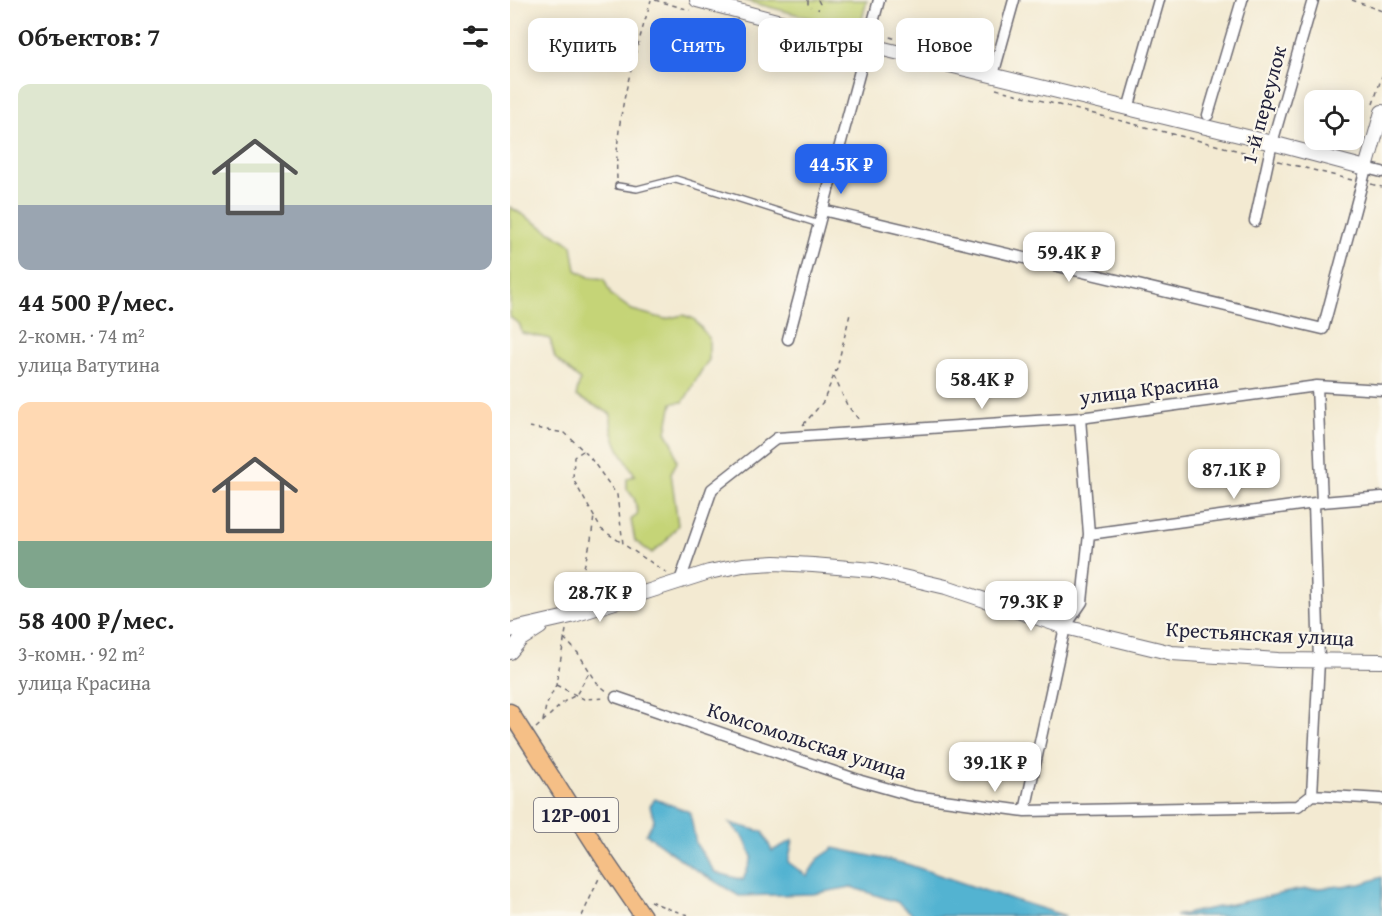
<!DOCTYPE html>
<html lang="ru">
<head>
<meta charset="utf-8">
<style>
  body { margin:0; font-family:"Gentium Book Plus",serif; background:#f2f2f2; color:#222; height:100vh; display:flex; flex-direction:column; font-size:22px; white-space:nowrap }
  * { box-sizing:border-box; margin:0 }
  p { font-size:20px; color:#767676 }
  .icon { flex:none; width:33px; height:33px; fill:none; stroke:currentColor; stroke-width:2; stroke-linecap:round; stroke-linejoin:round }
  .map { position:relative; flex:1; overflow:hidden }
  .side { display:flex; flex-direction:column; background:#fff; width:510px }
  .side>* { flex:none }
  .banner { position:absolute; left:18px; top:18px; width:570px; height:54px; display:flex; gap:12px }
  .controls { position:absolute; left:794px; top:90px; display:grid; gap:12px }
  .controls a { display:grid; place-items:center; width:60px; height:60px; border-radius:12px; background:#fff; box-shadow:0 3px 15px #0003; font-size:30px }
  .price { position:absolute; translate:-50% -51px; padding:0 14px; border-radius:12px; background:#fff; color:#222; font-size:20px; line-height:39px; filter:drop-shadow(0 2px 3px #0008) }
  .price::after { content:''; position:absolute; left:50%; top:36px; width:18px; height:14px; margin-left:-9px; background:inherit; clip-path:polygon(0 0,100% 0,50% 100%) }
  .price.active { background:#2563eb; color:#fff }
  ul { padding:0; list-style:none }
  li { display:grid; align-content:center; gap:12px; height:318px; padding:0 18px }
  li span { display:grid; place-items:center; height:186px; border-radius:12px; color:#555 }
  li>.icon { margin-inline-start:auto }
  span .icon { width:108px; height:108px; fill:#fffc; stroke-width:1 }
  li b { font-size:26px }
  h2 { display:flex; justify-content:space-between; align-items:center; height:72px; padding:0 18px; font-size:26px }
  .tag { padding:0 21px; border-radius:12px; background:#fff; box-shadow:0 3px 15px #0003; font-size:21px; line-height:54px }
  .tag.active { background:#2563eb; color:#fff }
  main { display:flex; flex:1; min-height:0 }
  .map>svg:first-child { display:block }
</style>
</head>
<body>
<main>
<section class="side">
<h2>Объектов: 7<svg class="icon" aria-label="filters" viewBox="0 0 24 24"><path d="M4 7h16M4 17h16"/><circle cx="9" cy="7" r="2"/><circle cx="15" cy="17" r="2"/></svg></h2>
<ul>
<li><span style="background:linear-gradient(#dfe7d0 65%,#9aa5b1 0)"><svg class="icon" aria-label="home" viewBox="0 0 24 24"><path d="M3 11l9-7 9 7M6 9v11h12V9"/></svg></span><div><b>44 500 ₽/мес.</b><p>2-комн. · 74 m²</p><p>улица Ватутина</p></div></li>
<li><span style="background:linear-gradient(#ffd9b3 75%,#7fa58c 0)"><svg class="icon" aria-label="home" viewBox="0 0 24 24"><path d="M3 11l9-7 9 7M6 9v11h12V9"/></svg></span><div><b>58 400 ₽/мес.</b><p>3-комн. · 92 m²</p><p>улица Красина</p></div></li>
</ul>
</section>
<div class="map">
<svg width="872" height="916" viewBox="0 0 872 916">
  <rect width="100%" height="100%" fill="#fbf7ec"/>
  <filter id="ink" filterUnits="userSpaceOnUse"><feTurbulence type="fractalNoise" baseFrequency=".0167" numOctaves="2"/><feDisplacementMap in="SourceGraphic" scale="12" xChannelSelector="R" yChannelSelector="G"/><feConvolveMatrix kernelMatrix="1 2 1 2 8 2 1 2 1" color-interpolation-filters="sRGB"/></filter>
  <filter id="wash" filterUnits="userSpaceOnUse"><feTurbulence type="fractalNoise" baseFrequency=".008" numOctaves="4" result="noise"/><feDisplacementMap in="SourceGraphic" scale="24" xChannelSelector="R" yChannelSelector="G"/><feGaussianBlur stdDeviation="1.35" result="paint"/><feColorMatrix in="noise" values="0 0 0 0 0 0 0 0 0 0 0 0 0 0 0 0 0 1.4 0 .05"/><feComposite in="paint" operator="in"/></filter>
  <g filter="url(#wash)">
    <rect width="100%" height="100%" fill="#f3ead2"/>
    <!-- green -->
    <path fill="#c5d477" stroke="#747b59" stroke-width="1.5" d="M233 0H357L349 31Z
      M0 207 62 245 66 270 79 277 94 279 101 295 122 310 155 319 173 315 184 319 199 338V360C188 373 183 388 173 402L162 403 156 432 163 444 167 462 161 473 168 525 156 541 142 553 125 541 121 520 128 513 124 498 117 489V479L125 475C112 455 100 438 101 414L66 396 70 380 45 358 40 339 12 333 10 325 0 317Z"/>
    <!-- water -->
    <path fill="#52b3d1" stroke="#3a6a86" stroke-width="1.5" d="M145 799 180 812 186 844 205 872 233 880 242 857 234 838 220 823 253 832 262 851 283 840 278 862 297 876 308 859 324 848 397 864 473 890 556 916H405L387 902 341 887 303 894 229 896 183 868 136 834 144 820 140 806Z
      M872 877V916H665L788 890 851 884Z"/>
  </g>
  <g filter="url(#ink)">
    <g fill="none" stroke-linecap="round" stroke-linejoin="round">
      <defs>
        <path id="service" d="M108 186 127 189 166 179 309 224"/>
        <path id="minor" d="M483 75 504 0
          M618 109 649 0
          M698 115 732 0
          M312 210 813 329 856 168 872 172
          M745 221 762 143 803 0
          M278 339 369 0
          M807 386 812 502
          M579 534 812 502 872 497
          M170 581 202 489 267 438 570 418 807 386 872 390
          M106 697 351 781 404 796 515 811 788 806 802 795 872 799
          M802 795 809 661 804 504
          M515 811 555 627 572 602 579 534 570 418"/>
        <path id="tertiary" d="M187 0 357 45 762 143 856 168 872 112
          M0 630 61 616 199 572 233 565 265 563 303 565 363 570 436 587 555 627 662 653 768 660 872 661
          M0 652 11 639 30 627"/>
        <path id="primary" d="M0 712 96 862 133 916"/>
      </defs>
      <!-- service casing -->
      <use href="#service" stroke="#6b6870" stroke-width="8"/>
      <!-- minor casing -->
      <use href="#minor" stroke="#6b6870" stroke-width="13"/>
      <!-- tertiary casing -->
      <use href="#tertiary" stroke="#6b6870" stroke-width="16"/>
      <!-- primary casing -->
      <use href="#primary" stroke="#6b6870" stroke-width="19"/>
      <!-- path -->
      <path stroke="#6b6870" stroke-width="1.5" stroke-dasharray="4.5 4.5" stroke-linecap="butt" d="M145 0 180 10
        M298 0V6L301 7
        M308 0 310 4 308 10
        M842 0 872 11
        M371 35 396 41
        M486 89 749 156
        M863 104 872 76
        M768 161 842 180
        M107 179C104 117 124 59 141 0
        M861 184 872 187
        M324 376 337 405 350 421
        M293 425 313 402 327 368 340 314
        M19 427 55 433 79 456 107 495 113 544 157 573
        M73 451 64 457 63 479 91 529 112 543
        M65 602 81 540 84 516
        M54 638 68 653 88 684 98 692
        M46 685 74 699 96 698
        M33 721 36 706 46 685 56 630
        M26 728 55 701 66 695 80 671
        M140 901 159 909 181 916
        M72 916 90 876"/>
      <!-- service -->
      <use href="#service" stroke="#fff" stroke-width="5"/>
      <!-- minor -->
      <use href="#minor" stroke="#fff" stroke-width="10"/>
      <!-- tertiary -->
      <use href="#tertiary" stroke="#fff" stroke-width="14"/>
      <!-- primary -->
      <use href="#primary" stroke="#f5bf86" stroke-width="16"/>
    </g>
  </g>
  <g text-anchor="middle" stroke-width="4.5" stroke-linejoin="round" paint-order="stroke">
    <!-- shield labels -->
    <rect fill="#fbf7ec" stroke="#636270" stroke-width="1.5" x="24" y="798" width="84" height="34" rx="4.5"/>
    <g font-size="20" font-weight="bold" fill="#22223b">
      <text x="66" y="822">12Р-001</text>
    </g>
    <!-- street labels -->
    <g font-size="21" fill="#22223b" stroke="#fbf7ec">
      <text transform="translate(754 105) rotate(-75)" y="7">1-й переулок</text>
      <text transform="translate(639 389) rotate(-7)" y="7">улица Красина</text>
      <text transform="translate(750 634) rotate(3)" y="7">Крестьянская улица</text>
      <text transform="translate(297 741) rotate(18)" y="7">Комсомольская улица</text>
    </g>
  </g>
</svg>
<div class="controls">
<a><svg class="icon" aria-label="locate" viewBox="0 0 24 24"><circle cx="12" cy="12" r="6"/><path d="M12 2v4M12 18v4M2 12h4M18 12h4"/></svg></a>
</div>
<b class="price active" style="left:331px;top:195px">44.5K ₽</b>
<b class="price" style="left:559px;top:283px">59.4K ₽</b>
<b class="price" style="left:472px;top:410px">58.4K ₽</b>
<b class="price" style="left:724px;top:500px">87.1K ₽</b>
<b class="price" style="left:90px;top:623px">28.7K ₽</b>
<b class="price" style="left:521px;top:632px">79.3K ₽</b>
<b class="price" style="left:485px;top:793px">39.1K ₽</b>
<div class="banner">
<a class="tag">Купить</a>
<a class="tag active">Снять</a>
<a class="tag">Фильтры</a>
<a class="tag">Новое</a>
</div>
</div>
</main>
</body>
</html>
